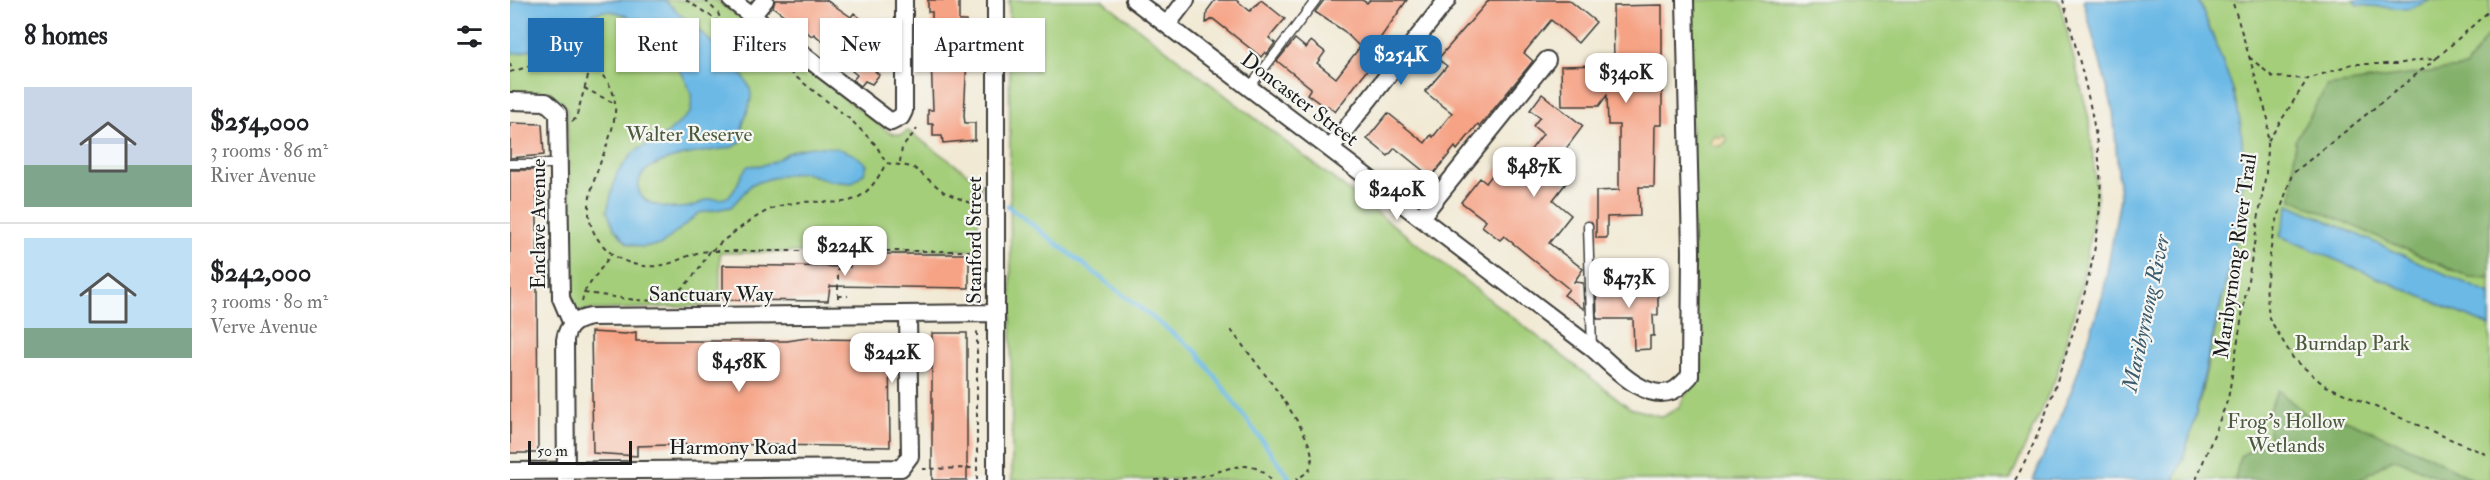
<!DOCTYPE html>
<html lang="en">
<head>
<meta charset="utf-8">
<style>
  body { margin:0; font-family:"IM FELL Double Pica",serif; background:#f2f2f2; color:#202124; height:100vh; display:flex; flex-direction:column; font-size:22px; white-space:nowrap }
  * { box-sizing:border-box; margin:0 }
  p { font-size:20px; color:#757577 }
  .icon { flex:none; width:33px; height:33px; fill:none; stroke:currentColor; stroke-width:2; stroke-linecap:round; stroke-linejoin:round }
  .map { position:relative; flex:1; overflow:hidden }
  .details { display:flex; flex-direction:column; background:#fff; width:510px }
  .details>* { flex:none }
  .guide { position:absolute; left:18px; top:18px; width:570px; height:54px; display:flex; gap:12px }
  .scale { position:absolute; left:18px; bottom:15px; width:104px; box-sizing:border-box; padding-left:6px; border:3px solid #1c1c1c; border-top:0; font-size:16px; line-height:21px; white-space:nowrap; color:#1c1c1c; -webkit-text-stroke:4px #f6f6f2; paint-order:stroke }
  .price { position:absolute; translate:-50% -51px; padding:0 14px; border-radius:12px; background:#fff; color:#222; font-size:20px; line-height:39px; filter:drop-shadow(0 2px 3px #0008) }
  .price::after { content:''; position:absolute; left:50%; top:36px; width:18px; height:14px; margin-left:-9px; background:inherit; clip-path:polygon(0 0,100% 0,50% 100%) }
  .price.active { background:#1f6fb2; color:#fff }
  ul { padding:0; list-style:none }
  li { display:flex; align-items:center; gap:18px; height:150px; padding:0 24px }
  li+li { border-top:2px solid #e0e0e0 }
  li span { display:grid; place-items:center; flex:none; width:168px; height:120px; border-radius:0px; color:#555 }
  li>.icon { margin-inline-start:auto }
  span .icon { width:72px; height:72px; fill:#fffc; stroke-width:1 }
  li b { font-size:26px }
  h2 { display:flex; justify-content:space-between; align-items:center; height:72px; padding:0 24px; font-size:26px }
  .tag { padding:0 21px; border-radius:0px; background:#fff; box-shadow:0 2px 4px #0004; font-size:21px; line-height:54px }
  .tag.active { background:#1f6fb2; color:#fff }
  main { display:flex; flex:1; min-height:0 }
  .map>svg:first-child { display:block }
</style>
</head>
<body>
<main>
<section class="details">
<h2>8 homes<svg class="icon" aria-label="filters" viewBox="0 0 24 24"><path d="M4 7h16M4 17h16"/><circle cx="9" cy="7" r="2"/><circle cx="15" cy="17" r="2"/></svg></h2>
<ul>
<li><span style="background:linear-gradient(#c9d6e8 65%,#7fa58c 0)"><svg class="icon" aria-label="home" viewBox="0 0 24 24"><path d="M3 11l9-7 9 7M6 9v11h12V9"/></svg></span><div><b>$254,000</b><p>3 rooms · 86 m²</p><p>River Avenue</p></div></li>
<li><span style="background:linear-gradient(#bfe0f5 75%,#7fa58c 0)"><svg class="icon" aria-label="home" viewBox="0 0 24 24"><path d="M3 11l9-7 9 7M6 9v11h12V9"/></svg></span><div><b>$242,000</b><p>3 rooms · 80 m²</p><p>Verve Avenue</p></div></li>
</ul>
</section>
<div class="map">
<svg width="1980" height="480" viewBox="0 0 1980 480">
  <rect width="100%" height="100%" fill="#f6f6f2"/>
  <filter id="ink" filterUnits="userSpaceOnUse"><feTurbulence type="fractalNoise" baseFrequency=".0167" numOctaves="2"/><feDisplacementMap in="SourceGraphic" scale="12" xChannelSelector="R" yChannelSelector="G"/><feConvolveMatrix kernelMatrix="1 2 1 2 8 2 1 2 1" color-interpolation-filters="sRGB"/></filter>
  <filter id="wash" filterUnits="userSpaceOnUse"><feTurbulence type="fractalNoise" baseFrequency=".008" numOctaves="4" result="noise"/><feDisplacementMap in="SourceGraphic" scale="24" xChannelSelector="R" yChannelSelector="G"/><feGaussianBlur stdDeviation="1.35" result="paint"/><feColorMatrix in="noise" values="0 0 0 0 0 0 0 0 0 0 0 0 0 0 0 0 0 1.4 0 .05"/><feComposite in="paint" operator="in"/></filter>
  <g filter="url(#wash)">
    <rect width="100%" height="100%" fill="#f1e9d3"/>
    <!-- green -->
    <path fill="#a4ce7a" stroke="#60754b" stroke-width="1.5" d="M0 0H207L380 133 391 135 398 131 471 183 466 250 210 253V305L62 311 57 110C48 88 20 95 0 95Z
      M499 0H592L1120 408 1153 417 1169 407 1184 379 1180 0H1549L1579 119 1587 196 1572 284 1546 377 1500 480H502Z
      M1689 0H1980V480H1664L1673 460 1690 399 1727 232 1731 129 1724 92Z"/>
    <!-- forest -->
    <path fill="#83b16a" stroke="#506643" stroke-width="1.5" d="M1980 32V278L1959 277 1782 199 1785 141 1817 86 1955 67Z
      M1768 390 1798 416 1836 420 1917 455 1964 480H1935L1884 458 1849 480H1725L1730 456 1760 440 1757 415Z"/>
    <!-- sand -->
    <path fill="#eeda9e" stroke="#857b5d" stroke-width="1.5" d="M1204 135 1210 138 1214 135 1217 141 1211 146H1202L1200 142Z"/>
    <!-- water -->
    <path fill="#6cb9e6" stroke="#446a81" stroke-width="1.5" d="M6 0H155C175 21 242 70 241 96 240 113 230 120 232 141L223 147C199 152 170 153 147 164 139 167 130 174 129 183 124 207 164 210 179 207 187 206 193 200 201 199 207 199 213 200 219 196 228 190 229 174 238 166 244 165 251 166 257 164 265 162 270 157 278 153 303 143 337 144 357 165L354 173 342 183 320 181 293 172 269 176 242 184 221 207 189 213 151 245 131 247 117 243 104 228 97 211 107 173 125 151 157 134 181 112C181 107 182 99 181 94 173 65 128 8 95 11 69 13 21 61 0 52V4Z
      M1573 0H1689C1703 43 1726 84 1731 129 1740 204 1716 277 1700 349 1690 393 1683 438 1664 480H1523L1564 384 1593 294 1610 198 1603 109Z
      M1843 0H1921L1899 9 1847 5Z
      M1779 204 1980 294V326L1770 236Z"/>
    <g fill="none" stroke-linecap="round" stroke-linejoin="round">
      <!-- stream -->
      <path stroke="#6cb9e6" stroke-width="4.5" d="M498 206 687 352 781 480"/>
    </g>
    <g id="blocks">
      <!-- building -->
      <path fill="#f6a284" d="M265 0H316L341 17 344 13 354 21 350 26 367 39 361 47 375 58 365 71 369 75 362 84 355 81 351 86 343 80 347 75 342 71 347 65 340 60 343 57 321 39 319 42 314 38 312 41 304 34 302 36 263 7Z
        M418 0H449V21H456L457 40H461L462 58H457L454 116 455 123H465V140L433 143 432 136H423V124H418V110H423L421 58 417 54V40H422V12H418Z
        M705 0H726L740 11 751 0 775 19 759 38 765 43 757 54 755 52 751 57 703 19 696 23 697 11Z
        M814 0H852L857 3 860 0H897L857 57 863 62 825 112 818 106 816 108 797 94 801 88 767 61 785 39 796 48 801 41 815 52 807 63 826 78 850 47 834 31 805 12Z
        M979 0H1059L1086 22 1068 43 1041 20 1014 53 1023 61 970 126 968 124 947 150 945 147 921 177 885 148 878 156 857 139 878 113 915 143 921 135 923 137 942 113 915 92 937 66 928 59Z
        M1152 5V125H1145L1144 187H1129L1130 216 1097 217V238H1086V191L1109 190V125H1098L1097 95 1089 106H1052L1051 66 1096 65 1093 63 1104 62 1103 6Z
        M1032 94 1073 126 1049 158 1053 161 1050 166 1058 172 1052 179 1056 183 1043 200 1061 215 1039 243 1073 269 1064 282 1073 283 1074 309 1054 295 1059 289 994 236 990 240 972 226 976 221 951 202 970 178 976 183 994 160 1006 169 1033 134 1023 126 1030 117 1020 110Z
        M0 123 32 124 34 155 0 158Z
        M0 170H26L28 275H40V285L27 286 28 453H0Z
        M341 254H459V288L320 286 318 301 213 300V265L340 267Z
        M1086 283 1121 284V291L1148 290V315H1143L1144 336H1140V349L1124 350 1123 319H1087Z
        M81 332 115 334 126 332V341H277L303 337V339L379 340 380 447 190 444 127 446V456L83 453Z
        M422 333H457V480H422Z"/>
    </g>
  </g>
  <g filter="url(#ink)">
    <use href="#blocks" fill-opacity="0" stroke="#3c3b37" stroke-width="1.5"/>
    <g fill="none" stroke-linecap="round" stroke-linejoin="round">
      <defs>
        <path id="service" d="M739 88 806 0
          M0 164H50
          M1078 226 1082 348"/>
        <path id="minor" d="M221 0 381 122 391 117 394 111V0
          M486 0V480
          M624 0 1082 348C1102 365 1134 402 1162 391 1168 389 1175 381 1180 376L1181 251 1175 0
          M242 16 255 0
          M657 25 676 0
          M0 101 36 102 48 113 51 298 62 324
          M820 149 937 0
          M911 217 1037 60
          M391 468 400 456 398 315
          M0 471 391 468
          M56 480 55 340C57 325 67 319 81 317L486 313"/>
      </defs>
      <!-- service casing -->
      <use href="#service" stroke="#3c3b37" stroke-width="11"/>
      <!-- minor casing -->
      <use href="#minor" stroke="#3c3b37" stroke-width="20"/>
      <!-- path -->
      <path stroke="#3c3b37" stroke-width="2" stroke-dasharray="4.5 4.5" stroke-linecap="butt" d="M176 0 245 45 341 120 366 145 376 163 403 167 434 192 467 206V298
        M195 0 208 13 212 23
        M1739 57 1763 77 1798 79 1842 64H1886L1928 57 1980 10
        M1928 57 1782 174 1763 233 1756 285 1759 318 1783 358 1814 385 1980 456
        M0 63 2 71
        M0 72C17 68 35 59 53 59 67 59 80 64 90 73 143 123 35 200 101 253 115 264 135 269 153 265 165 263 175 256 187 253 191 251 196 252 200 251 205 249 210 243 214 240 230 228 246 215 264 208 317 188 344 228 376 163
        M74 88 106 104
        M62 122 66 118 81 66
        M1758 141 1797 80
        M390 162 392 148 407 129
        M74 292 102 253
        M328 296H338
        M328 298V250
        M72 302 74 293C141 300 161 318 200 251H467
        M721 330C740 356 800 427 802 457 802 461 800 467 799 471L786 480
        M412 469 467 468
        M467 480V328
        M645 480C659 479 673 479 687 477 713 473 740 453 761 480
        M1505 480C1526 445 1539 405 1552 366 1573 303 1594 237 1590 170 1585 112 1568 55 1553 0
        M1686 480 1718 399 1756 173 1758 119 1722 0"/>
      <!-- service -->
      <use href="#service" stroke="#fff" stroke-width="8"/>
      <!-- minor -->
      <use href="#minor" stroke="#fff" stroke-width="16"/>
    </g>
  </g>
  <g text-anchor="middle" stroke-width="4.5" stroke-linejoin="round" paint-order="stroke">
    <!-- street labels -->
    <g font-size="21" fill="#1c1c1c" stroke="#f6f6f2">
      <text transform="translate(790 99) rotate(37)" y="7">Doncaster Street</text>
      <text transform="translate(28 224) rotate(-90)" y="7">Enclave Avenue</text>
      <text transform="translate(464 240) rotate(-90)" y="7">Stanford Street</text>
      <text transform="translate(1725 256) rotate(-82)" y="7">Maribyrnong River Trail</text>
      <text x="201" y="301">Sanctuary Way</text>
      <text x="223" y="454">Harmony Road</text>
    </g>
    <!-- park labels -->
    <g font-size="21" fill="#4c5a3d" stroke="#f6f6f2">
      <text x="179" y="141">Walter Reserve</text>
      <text x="1842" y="350">Burndap Park</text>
      <text x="1776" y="428">Frog's Hollow<tspan x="1776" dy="24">Wetlands</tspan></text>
    </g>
    <!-- water labels -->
    <g font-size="22" font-style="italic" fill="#3c5b6d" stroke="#f6f6f2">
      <text transform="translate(1635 313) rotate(-78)" y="8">Maribyrnong River</text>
    </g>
  </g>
</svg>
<div class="scale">50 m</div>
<b class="price active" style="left:891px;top:86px">$254K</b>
<b class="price" style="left:1116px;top:104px">$340K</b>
<b class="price" style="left:1024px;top:198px">$487K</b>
<b class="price" style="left:887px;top:221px">$240K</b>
<b class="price" style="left:335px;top:277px">$224K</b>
<b class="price" style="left:1119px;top:309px">$473K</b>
<b class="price" style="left:382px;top:384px">$242K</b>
<b class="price" style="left:229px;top:393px">$458K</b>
<div class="guide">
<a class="tag active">Buy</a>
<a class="tag">Rent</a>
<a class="tag">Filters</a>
<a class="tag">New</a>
<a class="tag">Apartment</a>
</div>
</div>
</main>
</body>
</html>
